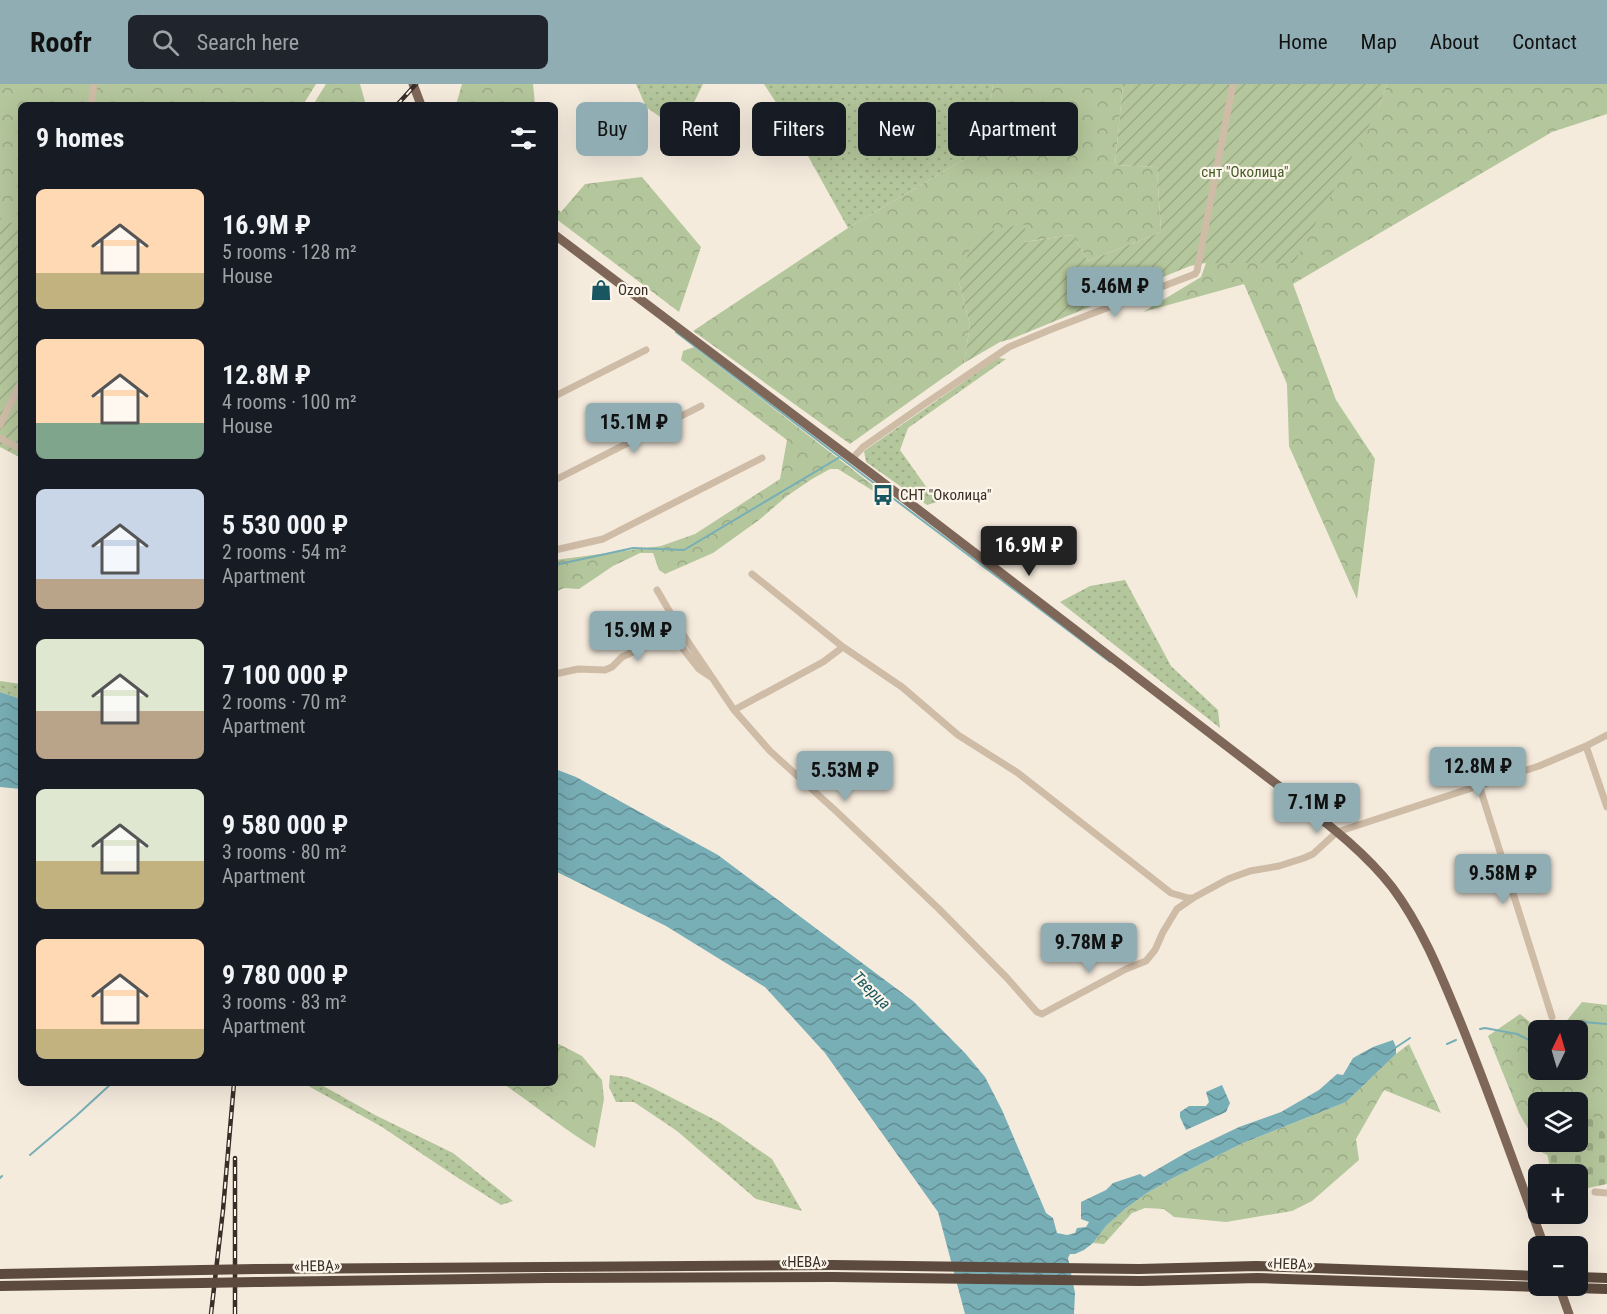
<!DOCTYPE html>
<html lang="en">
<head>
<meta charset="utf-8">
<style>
  body { margin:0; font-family:"Roboto Condensed",sans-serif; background:#20242c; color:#f1f3f6; height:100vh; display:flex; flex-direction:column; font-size:22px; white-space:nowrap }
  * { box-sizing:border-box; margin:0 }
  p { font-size:20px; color:#9ea1a6 }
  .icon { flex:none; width:33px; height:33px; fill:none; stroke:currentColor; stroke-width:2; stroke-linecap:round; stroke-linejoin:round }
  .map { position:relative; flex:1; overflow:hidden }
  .drawer { position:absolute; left:18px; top:18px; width:540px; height:984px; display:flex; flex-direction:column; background:#171b24; border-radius:9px; box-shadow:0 6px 24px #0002 }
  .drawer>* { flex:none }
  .top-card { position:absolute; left:576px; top:18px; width:570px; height:54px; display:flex; gap:12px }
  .needle { width:39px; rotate:5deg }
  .buttons { position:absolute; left:1528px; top:936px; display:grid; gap:12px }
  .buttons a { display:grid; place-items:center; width:60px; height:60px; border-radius:9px; background:#171b24; box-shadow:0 6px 24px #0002; font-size:30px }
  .price { position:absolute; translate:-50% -51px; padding:0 14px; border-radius:6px; background:#8fadb3; color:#111; font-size:20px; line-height:39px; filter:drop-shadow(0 2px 3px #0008) }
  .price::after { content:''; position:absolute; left:50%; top:36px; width:18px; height:14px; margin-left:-9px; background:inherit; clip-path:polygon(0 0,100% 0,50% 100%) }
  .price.on { background:#222; color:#fff }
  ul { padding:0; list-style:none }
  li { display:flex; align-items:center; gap:18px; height:150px; padding:0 18px }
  li span { display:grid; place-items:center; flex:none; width:168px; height:120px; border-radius:9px; color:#555 }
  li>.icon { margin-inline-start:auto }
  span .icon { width:72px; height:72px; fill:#fffc; stroke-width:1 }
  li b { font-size:26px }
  h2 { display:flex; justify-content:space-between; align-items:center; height:72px; padding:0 18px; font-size:26px }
  .chip { padding:0 21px; border-radius:9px; background:#171b24; box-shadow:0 6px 24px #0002; font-size:21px; line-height:54px }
  .chip.on { background:#8fadb3; color:#111 }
  header { display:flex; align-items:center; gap:36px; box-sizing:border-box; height:84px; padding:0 30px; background:#8fadb3; color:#111 }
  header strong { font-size:28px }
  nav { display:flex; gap:33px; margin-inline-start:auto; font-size:21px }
  .search { width:420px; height:54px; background:#20242c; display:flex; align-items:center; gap:15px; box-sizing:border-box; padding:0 21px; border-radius:9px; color:#9ea1a6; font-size:22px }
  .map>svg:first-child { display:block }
</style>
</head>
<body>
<header>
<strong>Roofr</strong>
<div class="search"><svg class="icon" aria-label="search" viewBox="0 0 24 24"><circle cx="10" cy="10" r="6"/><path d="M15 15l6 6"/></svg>Search here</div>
<nav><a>Home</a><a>Map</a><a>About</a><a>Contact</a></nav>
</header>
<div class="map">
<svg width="1607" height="1230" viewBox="0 0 1607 1230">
  <defs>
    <pattern id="grass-dots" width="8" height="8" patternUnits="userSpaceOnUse" patternTransform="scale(1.5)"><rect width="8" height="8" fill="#b4c69b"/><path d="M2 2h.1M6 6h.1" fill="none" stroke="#9caa86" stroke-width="1.8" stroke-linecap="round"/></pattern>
    <pattern id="forest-crowns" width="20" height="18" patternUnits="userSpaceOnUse" patternTransform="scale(1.5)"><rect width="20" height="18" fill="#b4c69b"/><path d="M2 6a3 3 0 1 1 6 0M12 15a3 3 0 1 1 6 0" fill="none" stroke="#9caa86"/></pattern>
    <pattern id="cemetery-stones" width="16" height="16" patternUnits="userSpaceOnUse" patternTransform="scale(1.5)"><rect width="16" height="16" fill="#b4c69b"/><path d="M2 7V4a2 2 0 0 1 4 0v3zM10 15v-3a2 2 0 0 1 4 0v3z" fill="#9caa86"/></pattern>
    <pattern id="garden-furrows" width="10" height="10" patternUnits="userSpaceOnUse" patternTransform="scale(1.5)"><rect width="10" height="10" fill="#b4c69b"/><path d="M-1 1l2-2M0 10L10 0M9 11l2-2" fill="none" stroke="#9caa86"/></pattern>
    <pattern id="water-waves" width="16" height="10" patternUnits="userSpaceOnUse" patternTransform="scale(1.5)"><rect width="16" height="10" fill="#78aeb6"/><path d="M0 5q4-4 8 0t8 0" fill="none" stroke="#638e94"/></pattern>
  </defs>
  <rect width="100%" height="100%" fill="#f5ebdd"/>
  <!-- grass -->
  <path fill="url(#grass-dots)" d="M636 0H703L680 47 646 23Z
    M764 0H993L985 63 848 144 793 45Z
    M998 274 1006 275 908 344 900 366 937 418 927 421 866 378 864 367Z
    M1125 496 1171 582 1218 626 1220 644 1060 518 1090 502Z
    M0 597 21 600V615L0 608Z
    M610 991 627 993 651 1003 719 1038 772 1075 802 1127 756 1115 677 1047 634 1018H616L609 1003Z
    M303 999H318L375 1031 453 1069 513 1117 501 1121 455 1092 382 1043Z"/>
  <!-- forest -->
  <path fill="url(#forest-crowns)" fill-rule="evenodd" d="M0 0H316L303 21H21V194L0 183Z
    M326 0H360L366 21H313Z
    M462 0H533L535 21H456Z
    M993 0H1123L1115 81 1157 83 1161 148 1088 177 1073 151 1023 158 1026 141 959 198 970 241 964 279 850 360 693 247 848 144 985 63Z
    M1387 0H1607V30L1552 48 1293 200 1336 316 1375 375 1357 515 1289 362 1287 300 1244 200 1143 228 1201 193 1206 179H1271L1379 23Z
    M642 93 701 163 679 228 555 134V123L561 128 585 100Z
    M694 263 879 406 878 410 838 385H830L812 395 787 412 759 436 713 469 665 490 659 486 653 469H640L613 482 579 505 564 504 555 508V476L661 462 695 450 780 395 787 356 681 276 683 267Z
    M1582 918 1607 921V1089L1568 1080 1541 1068 1519 1029 1488 952 1520 930 1540 946 1560 945ZM1539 946H1578V986H1539ZM1539 1018H1578V1058H1539Z
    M555 958 582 972 602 996 604 1015 595 1064C563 1045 533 1020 502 999H555Z
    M1409 960 1441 1029 1384 1006 1356 1055 1359 1076 1312 1117 1292 1127 1226 1138 1174 1133 1164 1125 1145 1124 1132 1129 1104 1160 1093 1159 1106 1142 1125 1125 1147 1109 1173 1094 1243 1059 1346 1018 1396 970Z"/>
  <!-- cemetery -->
  <path fill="url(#cemetery-stones)" d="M1578 1026 1594 1033 1607 1054V1100L1578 1106V1090H1551L1545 1058H1578Z"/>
  <!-- garden -->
  <path fill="url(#garden-furrows)" d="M1123 0H1387L1379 23 1294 179H1206L1190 182 1011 255 1000 258 964 279 970 241 959 198 973 155 1003 143 1026 141 1024 158 1073 151 1088 177 1161 148 1157 83 1115 81Z
    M0 134 21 143V374L0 363Z"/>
  <!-- water -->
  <path fill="url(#water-waves)" d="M0 608 21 615V705L0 703Z
    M555 685 576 693 718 771 913 917 965 969 985 993 1002 1026 1046 1129 1053 1134 1057 1149 1067 1151 1075 1149 1077 1144 1086 1143 1089 1138 1081 1135V1118L1106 1106 1113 1099 1140 1090 1144 1093 1189 1067 1239 1043 1281 1028 1319 1006 1337 990 1343 991 1353 974 1373 963 1393 956 1396 963V970L1346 1018 1243 1059 1173 1094 1147 1109 1125 1125 1106 1142 1093 1159 1084 1166 1075 1170H1070L1068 1174 1075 1209 1074 1230H965L938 1128 825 969 765 903 666 842 555 787Z
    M1222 1001 1230 1019 1226 1028 1186 1046 1180 1033V1028L1189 1022H1206L1209 1018 1206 1008Z"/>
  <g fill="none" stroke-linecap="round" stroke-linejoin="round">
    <!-- stream -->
    <path stroke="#78aeb6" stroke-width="2" d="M676 248 879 403
      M894 415 1110 578
      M555 481 633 464 684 466 840 373
      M1480 945 1485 944 1517 950 1539 961
      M1578 947 1583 938 1607 940
      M1447 960 1456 956
      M1395 964 1410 954
      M30 1071 76 1032 112 999
      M0 1094 2 1092"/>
    <!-- minor -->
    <path stroke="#cfbca7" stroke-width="7" d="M91 21 94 0
      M555 312 646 266
      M0 341 21 298
      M0 354 21 365
      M852 375 863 363 926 319 1009 263 1052 245 1195 190 1197 187 1233 0
      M555 396 701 322
      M555 466 603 455 762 374
      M752 490 843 563 902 603 958 651 1018 689 1171 809 1188 814H1193
      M657 506 684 552 734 626 770 667 837 728 939 825 1007 894 1037 928 1042 930 1126 885 1146 877 1155 866 1163 848 1177 825 1193 814 1228 795 1250 787 1279 782 1304 774 1313 770 1337 748 1539 682 1586 662 1607 651
      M555 590 578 585 605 586 612 583 622 573 667 552 677 557 699 585 711 593
      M734 626 823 578 843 563
      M1586 662 1607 723
      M1479 701 1552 933
      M1595 1108 1607 1109"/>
    <!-- major -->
    <path stroke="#7e6758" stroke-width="9" d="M413 0 421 21
      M555 151 868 387 1288 709C1325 738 1363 766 1392 803 1422 843 1441 891 1460 937 1490 1011 1517 1087 1544 1162"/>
    <!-- highway -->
    <path stroke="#5c4a3e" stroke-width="10" d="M259 1185 832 1181 1139 1185 1257 1182 1539 1192
      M0 1190 202 1186
      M1578 1193 1607 1194
      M260 1198 547 1194 833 1193 1141 1197 1258 1194 1607 1205
      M0 1202 202 1199"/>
    <defs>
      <path id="rail" d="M397 21 416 0
        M211 1230 223 1126 234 999
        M235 1230V1074"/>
    </defs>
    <!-- rail casing -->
    <use href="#rail" stroke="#3a2f28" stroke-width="4.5"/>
    <!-- rail -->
    <use href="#rail" stroke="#fcf5ea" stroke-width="2" stroke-dasharray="7" stroke-linecap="butt"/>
    <!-- major-bridge -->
    <path stroke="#7e6758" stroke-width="9" d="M1559 1202 1569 1230"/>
    <!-- highway-bridge -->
    <path stroke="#5c4a3e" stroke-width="10" d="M202 1186 259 1185
      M202 1199 260 1198"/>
  </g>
  <!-- icons -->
  <defs>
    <symbol id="shop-bare" viewBox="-9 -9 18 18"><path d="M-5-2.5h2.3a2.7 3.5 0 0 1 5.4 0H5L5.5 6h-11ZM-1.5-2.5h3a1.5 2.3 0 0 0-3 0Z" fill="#185761" stroke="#fcf5ea" stroke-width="2.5" paint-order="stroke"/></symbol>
    <symbol id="bus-bare" viewBox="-9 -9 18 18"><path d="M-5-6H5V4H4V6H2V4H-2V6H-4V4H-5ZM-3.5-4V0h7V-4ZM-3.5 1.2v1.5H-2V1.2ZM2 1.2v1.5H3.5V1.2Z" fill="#185761" stroke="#fcf5ea" stroke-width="2.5" paint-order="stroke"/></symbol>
  </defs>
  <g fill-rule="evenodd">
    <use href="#shop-bare" x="586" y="191" width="30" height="30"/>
    <use href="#bus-bare" x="868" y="396" width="30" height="30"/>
  </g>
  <g text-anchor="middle" stroke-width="4.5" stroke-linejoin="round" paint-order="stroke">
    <!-- park labels -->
    <g font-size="15" fill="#455c29" stroke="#fcf5ea">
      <text x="1245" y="93">снт "Околица"</text>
    </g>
    <!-- poi labels -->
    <g font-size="15" fill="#3a2f28" stroke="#fcf5ea" text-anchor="start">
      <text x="618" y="211">Ozon</text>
      <text x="900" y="416">СНТ "Околица"</text>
    </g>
    <!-- street labels -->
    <g font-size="15" fill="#3a2f28" stroke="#fcf5ea">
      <text x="804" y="1183">«НЕВА»</text>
      <text transform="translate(1290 1180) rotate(2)" y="5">«НЕВА»</text>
      <text transform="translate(317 1182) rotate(-1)" y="5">«НЕВА»</text>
    </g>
    <!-- water labels -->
    <g font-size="16" font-style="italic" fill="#185761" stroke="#fcf5ea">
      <text transform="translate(872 906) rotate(45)" y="6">Тверца</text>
    </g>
  </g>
</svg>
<div class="buttons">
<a><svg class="needle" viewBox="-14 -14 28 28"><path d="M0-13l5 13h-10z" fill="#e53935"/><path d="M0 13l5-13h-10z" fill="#9ea1a6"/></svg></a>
<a><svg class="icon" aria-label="layers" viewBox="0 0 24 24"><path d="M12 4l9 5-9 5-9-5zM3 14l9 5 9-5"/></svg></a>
<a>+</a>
<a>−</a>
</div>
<b class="price" style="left:1115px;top:234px">5.46M ₽</b>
<b class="price" style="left:634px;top:370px">15.1M ₽</b>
<b class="price on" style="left:1029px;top:493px">16.9M ₽</b>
<b class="price" style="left:638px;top:578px">15.9M ₽</b>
<b class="price" style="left:1478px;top:714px">12.8M ₽</b>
<b class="price" style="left:845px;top:718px">5.53M ₽</b>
<b class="price" style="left:1317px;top:750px">7.1M ₽</b>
<b class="price" style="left:1503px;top:821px">9.58M ₽</b>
<b class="price" style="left:1089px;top:890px">9.78M ₽</b>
<div class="top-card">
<a class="chip on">Buy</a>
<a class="chip">Rent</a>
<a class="chip">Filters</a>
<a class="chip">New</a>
<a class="chip">Apartment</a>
</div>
<section class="drawer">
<h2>9 homes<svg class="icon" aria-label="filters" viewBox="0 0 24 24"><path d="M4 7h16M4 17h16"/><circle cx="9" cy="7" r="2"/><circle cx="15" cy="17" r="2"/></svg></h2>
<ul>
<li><span style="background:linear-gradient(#ffd9b3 70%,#c2b280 0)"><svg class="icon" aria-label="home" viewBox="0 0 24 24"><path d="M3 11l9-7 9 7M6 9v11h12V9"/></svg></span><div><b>16.9M ₽</b><p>5 rooms · 128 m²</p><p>House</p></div></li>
<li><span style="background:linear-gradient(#ffd9b3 70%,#7fa58c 0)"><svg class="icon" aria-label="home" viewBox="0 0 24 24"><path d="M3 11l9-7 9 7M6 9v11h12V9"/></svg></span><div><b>12.8M ₽</b><p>4 rooms · 100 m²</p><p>House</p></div></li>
<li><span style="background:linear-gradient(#c9d6e8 75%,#b9a48a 0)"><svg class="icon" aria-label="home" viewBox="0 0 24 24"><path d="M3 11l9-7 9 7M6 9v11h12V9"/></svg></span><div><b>5 530 000 ₽</b><p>2 rooms · 54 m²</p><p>Apartment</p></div></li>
<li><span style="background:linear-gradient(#dfe7d0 60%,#b9a48a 0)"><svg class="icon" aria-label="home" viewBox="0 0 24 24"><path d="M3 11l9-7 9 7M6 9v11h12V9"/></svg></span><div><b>7 100 000 ₽</b><p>2 rooms · 70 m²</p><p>Apartment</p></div></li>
<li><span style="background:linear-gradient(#dfe7d0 60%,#c2b280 0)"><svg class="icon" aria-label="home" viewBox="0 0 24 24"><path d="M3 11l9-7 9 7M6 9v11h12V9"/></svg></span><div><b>9 580 000 ₽</b><p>3 rooms · 80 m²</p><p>Apartment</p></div></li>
<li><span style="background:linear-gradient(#ffd9b3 75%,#c2b280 0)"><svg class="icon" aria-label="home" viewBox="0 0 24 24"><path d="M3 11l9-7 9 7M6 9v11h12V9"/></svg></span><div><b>9 780 000 ₽</b><p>3 rooms · 83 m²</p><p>Apartment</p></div></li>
</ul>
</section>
</div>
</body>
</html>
